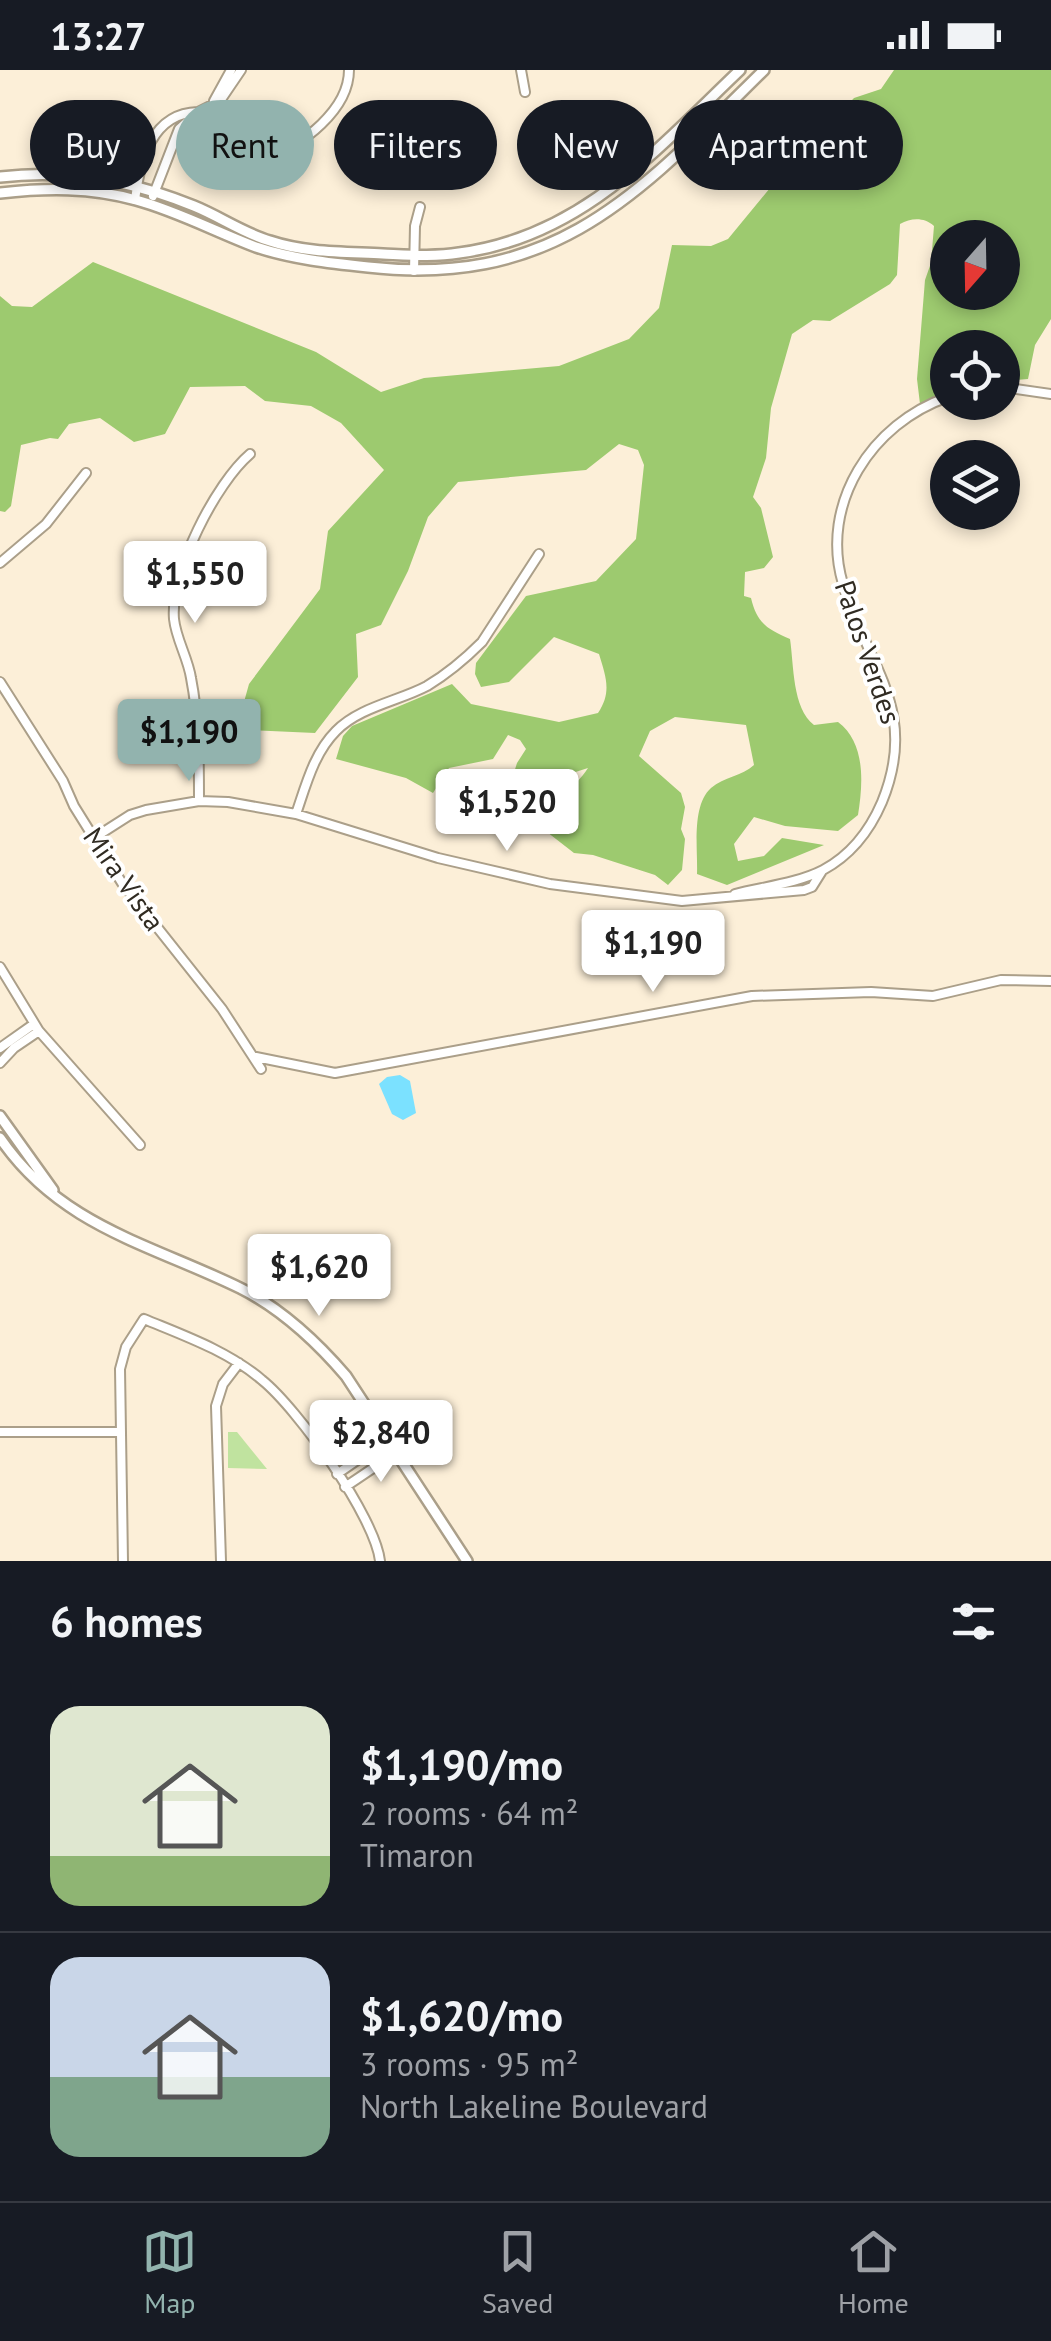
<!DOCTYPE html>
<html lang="en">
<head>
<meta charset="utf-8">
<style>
  body { margin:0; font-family:"PT Sans",sans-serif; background:#20242c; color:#f1f3f6; height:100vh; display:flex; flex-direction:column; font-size:38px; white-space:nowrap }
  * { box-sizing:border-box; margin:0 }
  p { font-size:32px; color:#9ea1a6 }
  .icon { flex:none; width:55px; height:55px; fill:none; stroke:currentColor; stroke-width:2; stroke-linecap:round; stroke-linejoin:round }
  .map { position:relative; height:1491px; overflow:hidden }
  .panel { display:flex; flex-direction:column; background:#171b24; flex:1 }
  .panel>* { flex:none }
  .banner { position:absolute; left:30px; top:30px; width:992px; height:90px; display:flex; gap:20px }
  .needle { width:65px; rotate:200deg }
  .fabs { position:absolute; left:930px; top:150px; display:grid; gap:20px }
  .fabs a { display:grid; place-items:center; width:90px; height:90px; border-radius:50%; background:#171b24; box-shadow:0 5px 15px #0003; font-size:50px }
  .price { position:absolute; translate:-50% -85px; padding:0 22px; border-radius:10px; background:#fff; color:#222; font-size:32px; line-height:65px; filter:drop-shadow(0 2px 5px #0008) }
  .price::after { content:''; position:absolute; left:50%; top:60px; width:30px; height:22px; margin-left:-15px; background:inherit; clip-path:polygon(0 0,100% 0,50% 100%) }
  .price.on { background:#92b3ae; color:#111 }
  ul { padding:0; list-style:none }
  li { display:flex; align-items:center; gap:30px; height:250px; padding:0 50px }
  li+li { border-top:2px solid #363941 }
  li span { display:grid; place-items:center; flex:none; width:280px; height:200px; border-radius:30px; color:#555 }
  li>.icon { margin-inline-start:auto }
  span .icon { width:120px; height:120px; fill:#fffc; stroke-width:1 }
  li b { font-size:42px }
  h2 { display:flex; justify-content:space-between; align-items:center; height:120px; padding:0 50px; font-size:42px }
  .pill { padding:0 35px; border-radius:45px; background:#171b24; box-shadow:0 5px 15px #0003; font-size:35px; line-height:90px }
  .pill.on { background:#92b3ae; color:#111 }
  .status { display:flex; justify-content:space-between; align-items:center; height:70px; padding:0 50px; background:#171b24; direction:ltr }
  .status svg { height:28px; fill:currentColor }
  .menu { display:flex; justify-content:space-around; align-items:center; height:140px; border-top:2px solid #363941; background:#171b24; font-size:28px; color:#9ea1a6 }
  .menu a { display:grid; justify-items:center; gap:5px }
  .menu .on { color:#92b3ae }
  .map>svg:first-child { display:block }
</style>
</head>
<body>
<div class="status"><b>13:27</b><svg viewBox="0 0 49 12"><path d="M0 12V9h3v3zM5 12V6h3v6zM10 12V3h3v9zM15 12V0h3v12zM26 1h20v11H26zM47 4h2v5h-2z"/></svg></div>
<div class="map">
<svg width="1051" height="1491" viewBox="0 0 1051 1491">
  <rect width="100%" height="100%" fill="#fcefd8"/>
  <!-- green -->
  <path fill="#c0e39f" d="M228 1362H237L267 1399 228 1398Z"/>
  <!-- forest -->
  <path fill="#9dca6f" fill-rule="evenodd" d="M894 0H1051V249L1035 275 1028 309 1003 311 1002 278H948L947 320 920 334 917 309 925 210 931 193 934 156C924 147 911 148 900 154L897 205 890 214 830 251 813 250 792 264 771 338 766 388 753 427 761 438 773 487 764 498 745 502 744 526 751 528C757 553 767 559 790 569 794 595 792 638 814 655L838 652C866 673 863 714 858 745L838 761 785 756 754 747 734 774 738 791 764 786 782 768 824 775 727 815 697 804C698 780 691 736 711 718 724 707 742 706 754 695L746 655 675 647 650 661 639 686 681 723 685 737 681 759 685 769 682 800 668 815 655 805 593 785 574 783 547 762C545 734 575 719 588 698L538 714 517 735 505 731 517 693 526 679 520 670 508 665 493 689 449 698 433 723 406 708 336 689 343 666 352 656 452 614 471 634 559 652 598 643C612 622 606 607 599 584L554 567 509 612 481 617 475 604 476 593 526 526 596 511 636 469 644 395 638 380 619 374 586 400 458 412 428 447 408 501 381 555 356 564 358 607 315 663 251 660 239 650 249 614 320 519 328 461 384 400 341 353 311 336 265 331 245 316 190 317 165 364 134 372 100 348 69 354 58 369 50 368 21 375 11 436 5 442 0 441V226L12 236 32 237 93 192 316 282 381 322 424 308 559 296 629 269 659 238 672 175 711 176 728 169 784 101 854 28 881 19ZM948 168H1002V222H948Z"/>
  <!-- water -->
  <path fill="#7be1ff" d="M400 1005 410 1011 416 1043 403 1050 392 1044 379 1014 387 1007Z"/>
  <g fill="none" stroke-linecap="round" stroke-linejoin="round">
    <defs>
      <path id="minor" d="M521 0 525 22
        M214 31 231 0
        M268 86C302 77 349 39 349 0
        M153 126 179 59 198 42 220 31 241 0
        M135 130C140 90 152 43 198 42
        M414 201 415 156 420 137
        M1002 317 1051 324
        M0 493 46 454 86 403
        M0 612 63 711 74 736 122 813 222 939 261 999
        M199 731C199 690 199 649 191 608 188 588 176 569 174 549 170 502 216 413 250 384
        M296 744C306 715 314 683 336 661 359 637 399 631 427 616 447 604 465 589 482 572L539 484
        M94 768 130 745 146 740 199 731 228 732 296 744 438 788 550 814 682 831 804 820 812 817 822 801
        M735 824C762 817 798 813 823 800 851 785 870 760 882 732 920 639 867 596 843 514 819 434 872 353 948 327
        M0 897 39 961 140 1075
        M0 978 34 954
        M256 987 335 1003 752 926 871 922 933 926 1001 910 1051 911
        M0 993 14 978 39 961
        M0 1362H120
        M337 1404 388 1369
        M345 1417 397 1382
        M123 1491 120 1299 126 1277 144 1249C185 1266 228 1281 262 1310 298 1339 375 1447 380 1491
        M221 1491 216 1336 223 1314 239 1293"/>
      <path id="tertiary" d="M0 107C66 99 133 111 194 136 219 146 243 163 270 171 306 183 345 182 383 184 408 185 435 187 459 183 581 167 656 80 740 0
        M0 123C46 118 90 117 136 130 177 141 216 162 256 177 292 189 330 193 368 197 557 218 640 122 764 0
        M0 1046 53 1120
        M0 1068C60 1156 150 1174 240 1218 282 1239 316 1271 346 1306L467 1491"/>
    </defs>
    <!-- minor casing -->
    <use href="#minor" stroke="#ab9f89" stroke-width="12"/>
    <!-- tertiary casing -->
    <use href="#tertiary" stroke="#ab9f89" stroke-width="14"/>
    <!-- minor -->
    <use href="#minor" stroke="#fff" stroke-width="8"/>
    <!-- tertiary -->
    <use href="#tertiary" stroke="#fff" stroke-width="9"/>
  </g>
  <g text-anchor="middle" stroke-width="8" stroke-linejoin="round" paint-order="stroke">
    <!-- street labels -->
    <g font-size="28" fill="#302b22" stroke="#fff">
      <text transform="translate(868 582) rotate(71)" y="10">Palos Verdes</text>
      <text transform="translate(124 809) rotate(55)" y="10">Mira Vista</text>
    </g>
  </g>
</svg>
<div class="fabs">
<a><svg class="needle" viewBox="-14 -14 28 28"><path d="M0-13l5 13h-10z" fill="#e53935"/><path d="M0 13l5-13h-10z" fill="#9ea1a6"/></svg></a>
<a><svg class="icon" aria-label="locate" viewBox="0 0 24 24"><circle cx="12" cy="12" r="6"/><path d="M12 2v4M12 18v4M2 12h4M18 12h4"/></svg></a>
<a><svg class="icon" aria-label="layers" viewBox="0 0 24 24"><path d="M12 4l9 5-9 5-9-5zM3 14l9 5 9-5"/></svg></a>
</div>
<b class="price" style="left:195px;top:556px">$1,550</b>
<b class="price on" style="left:189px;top:714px">$1,190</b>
<b class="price" style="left:507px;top:784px">$1,520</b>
<b class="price" style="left:653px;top:925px">$1,190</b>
<b class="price" style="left:319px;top:1249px">$1,620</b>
<b class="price" style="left:381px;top:1415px">$2,840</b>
<div class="banner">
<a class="pill">Buy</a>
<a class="pill on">Rent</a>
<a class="pill">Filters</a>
<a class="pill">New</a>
<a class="pill">Apartment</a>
</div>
</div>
<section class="panel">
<h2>6 homes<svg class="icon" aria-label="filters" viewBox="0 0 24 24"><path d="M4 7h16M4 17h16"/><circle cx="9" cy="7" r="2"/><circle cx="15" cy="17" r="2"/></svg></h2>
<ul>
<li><span style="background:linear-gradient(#dfe7d0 75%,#8fb573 0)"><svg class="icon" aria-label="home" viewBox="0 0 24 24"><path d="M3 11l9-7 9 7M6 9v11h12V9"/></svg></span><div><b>$1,190/mo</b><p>2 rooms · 64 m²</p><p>Timaron</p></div></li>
<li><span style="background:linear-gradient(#c9d6e8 60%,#7fa58c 0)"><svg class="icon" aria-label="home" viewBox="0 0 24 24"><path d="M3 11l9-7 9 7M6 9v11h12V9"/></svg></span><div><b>$1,620/mo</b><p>3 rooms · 95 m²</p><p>North Lakeline Boulevard</p></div></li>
</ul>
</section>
<nav class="menu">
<a class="on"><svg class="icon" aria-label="map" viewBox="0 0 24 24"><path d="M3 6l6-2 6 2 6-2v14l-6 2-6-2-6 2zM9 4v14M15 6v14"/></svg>Map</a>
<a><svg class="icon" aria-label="saved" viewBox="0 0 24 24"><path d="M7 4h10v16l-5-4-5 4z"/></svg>Saved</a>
<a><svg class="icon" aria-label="home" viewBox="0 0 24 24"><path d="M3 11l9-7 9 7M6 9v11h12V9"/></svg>Home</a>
</nav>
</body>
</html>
